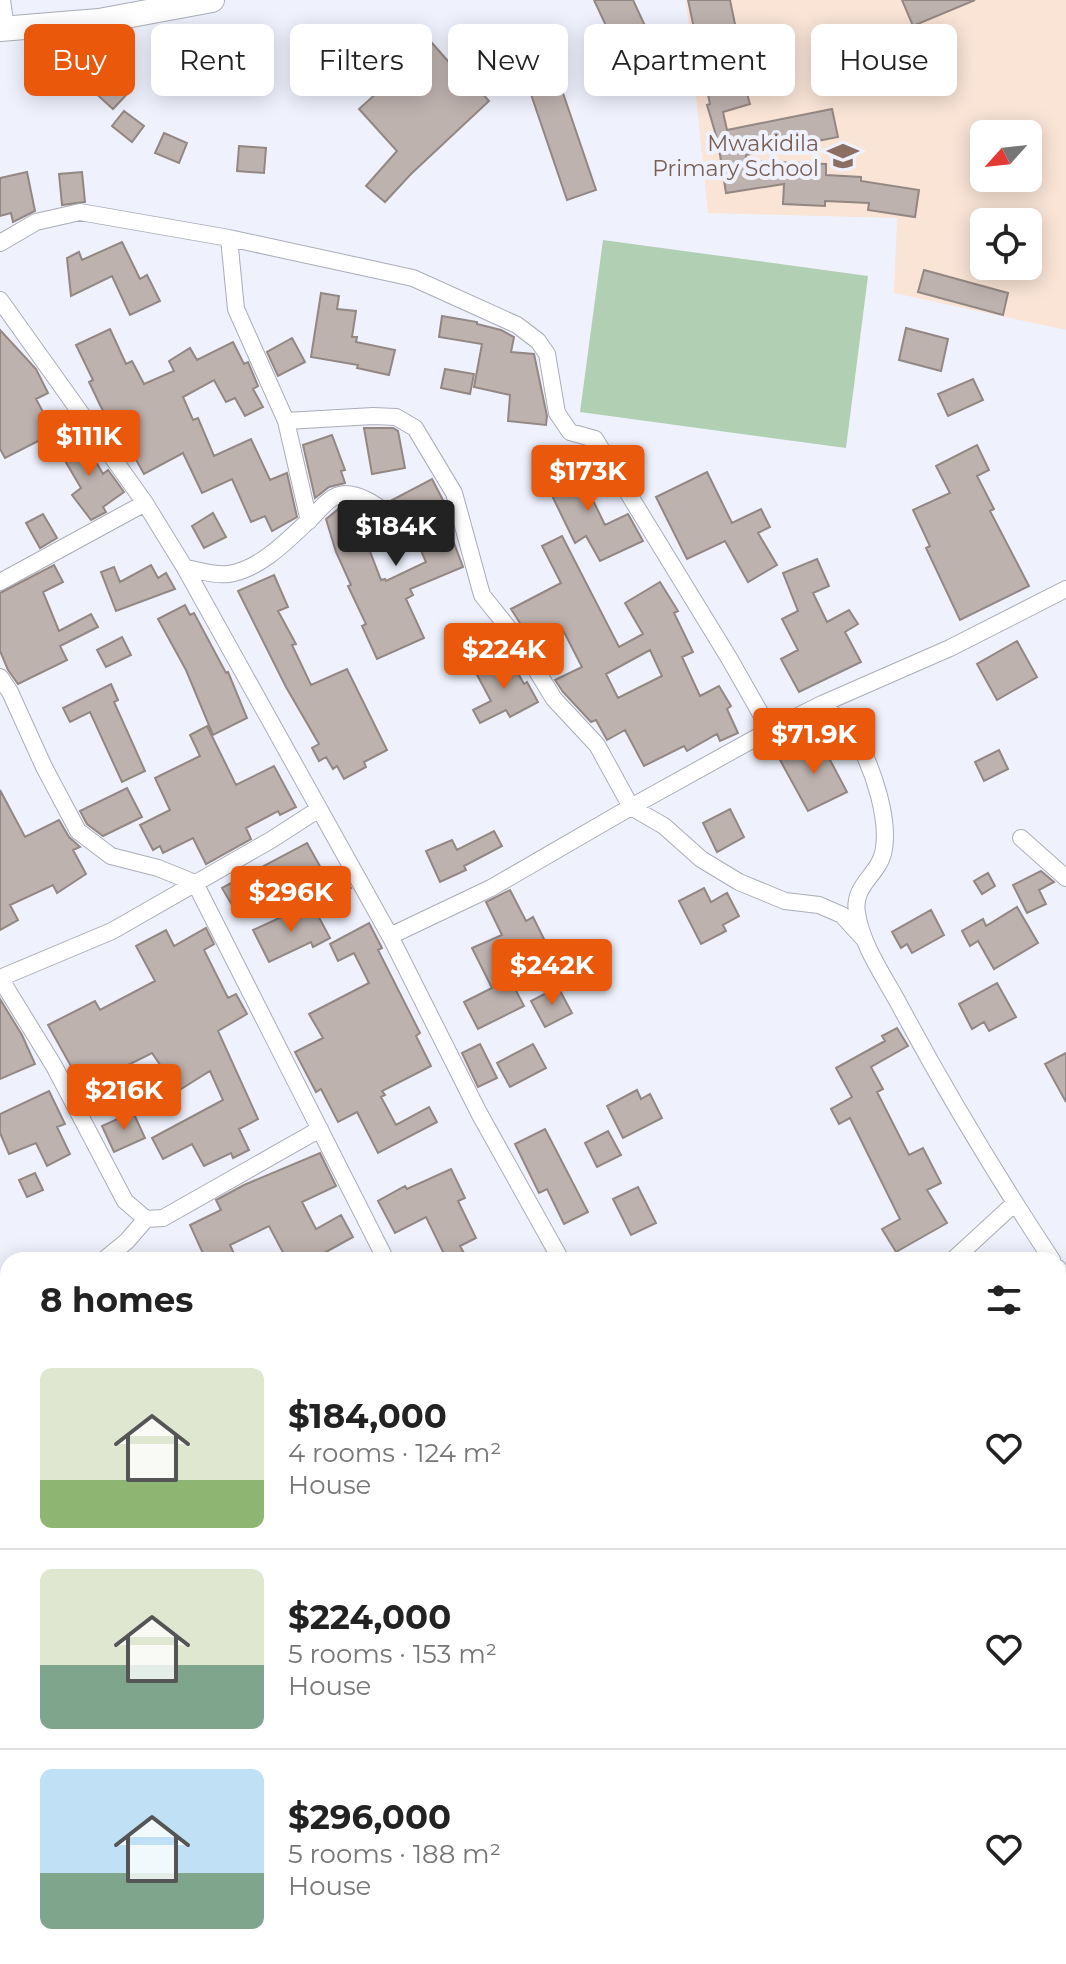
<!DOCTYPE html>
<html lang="en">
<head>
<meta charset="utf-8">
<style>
  body { margin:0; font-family:Montserrat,sans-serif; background:#f6f6f6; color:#222; height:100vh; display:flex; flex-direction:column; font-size:30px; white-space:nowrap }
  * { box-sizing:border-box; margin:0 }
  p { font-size:26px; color:#767676 }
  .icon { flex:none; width:44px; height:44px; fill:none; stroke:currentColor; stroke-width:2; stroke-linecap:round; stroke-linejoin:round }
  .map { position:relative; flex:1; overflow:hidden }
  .side { position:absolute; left:0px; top:1252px; width:1066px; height:712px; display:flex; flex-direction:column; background:#fff; border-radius:24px 24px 0 0; box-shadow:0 4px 20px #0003 }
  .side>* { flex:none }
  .hud { position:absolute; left:24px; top:24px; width:1018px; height:72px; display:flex; gap:16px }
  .needle { width:52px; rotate:243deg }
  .buttons { position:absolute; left:970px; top:120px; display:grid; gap:16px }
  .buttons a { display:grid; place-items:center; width:72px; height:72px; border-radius:12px; background:#fff; box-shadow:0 4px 20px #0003; font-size:40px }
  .price { position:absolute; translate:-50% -68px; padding:0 18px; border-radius:8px; background:#ea580c; color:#fff; font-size:26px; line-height:52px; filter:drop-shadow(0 2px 4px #0008) }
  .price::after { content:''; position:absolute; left:50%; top:48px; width:24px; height:18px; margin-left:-12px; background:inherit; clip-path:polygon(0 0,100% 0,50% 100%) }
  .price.current { background:#222; color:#fff }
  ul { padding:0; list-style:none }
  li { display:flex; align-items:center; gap:24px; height:200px; padding:0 40px }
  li+li { border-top:2px solid #e0e0e0 }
  li span { display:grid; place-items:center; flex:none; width:224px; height:160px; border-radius:12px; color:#555 }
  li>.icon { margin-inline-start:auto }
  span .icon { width:96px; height:96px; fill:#fffc; stroke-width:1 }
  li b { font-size:34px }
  h2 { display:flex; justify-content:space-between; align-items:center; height:96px; padding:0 40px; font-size:34px }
  .tag { padding:0 28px; border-radius:12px; background:#fff; box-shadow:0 4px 20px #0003; font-size:28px; line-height:72px }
  .tag.current { background:#ea580c; color:#fff }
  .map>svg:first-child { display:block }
</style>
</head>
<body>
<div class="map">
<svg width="1066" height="1964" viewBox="0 0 1066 1964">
  <rect width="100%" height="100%" fill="#eff2fd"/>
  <!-- education -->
  <path fill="#f9e4d6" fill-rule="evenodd" d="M686 0H1066V330L894 293 897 218 708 213ZM984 134H1028V178H984ZM984 222H1028V266H984Z"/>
  <!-- green -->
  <path fill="#b1cfb3" d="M603 240 868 276 846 448 580 412Z"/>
  <!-- building -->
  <path fill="#beb2ae" stroke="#938783" stroke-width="2" fill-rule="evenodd" d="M594 0H633L647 30 615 45Z
    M688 0H730L747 82 744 83 750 104 723 112 727 130 832 109 838 137 746 155V161L826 164V175L861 177V181L919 190 915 217 868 210 869 203 825 201V206L783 204 784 184 726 193 718 142 707 105 710 104Z
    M902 0H975L913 26Z
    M432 43 470 86 473 83 489 101 411 174 385 202 366 186 397 151 359 109Z
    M548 49 596 190 567 200 519 59Z
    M108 73 129 92 113 109 92 90Z
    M124 111 144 126 132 142 112 126Z
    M164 133 187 143 179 163 155 153Z
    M239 146 266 148 264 173 237 171Z
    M27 172 35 211 13 222 11 213 0 216V178Z
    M82 172 85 202 62 205 59 174Z
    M122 242 140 279 147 275 160 301 130 315 112 276 71 296 67 258 79 252 82 260Z
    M924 270 1008 293 1003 315 918 292Z
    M321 293 339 296 337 309 356 311 352 337H357L356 342 395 350 389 375 357 368 358 365 311 357Z
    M442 316 477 322V324L501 330 514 337 511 352 534 354 547 416 546 425 508 421 510 395 474 387 482 344 439 337Z
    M906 328 948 339 941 371 899 360Z
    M110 329 126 364 132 361 144 384 174 371 169 361 190 348 197 360 233 342 244 364 248 362 258 386 253 389 263 407 245 416 235 398 226 402 214 380 183 397 193 420 198 418 214 456 251 439 270 480 287 473 297 517 272 531 265 516 251 522 232 479 202 493 183 453 144 474 120 431 115 433 100 405 89 382 93 380 76 345Z
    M0 330 36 369 48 393 36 399 49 423 55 420 63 437 47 445 44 438 5 458 0 449Z
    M292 338 305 362 278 376 267 352Z
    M445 369 474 374 470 394 441 388Z
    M973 379 983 400 948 416 938 394Z
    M364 428H393L398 431 405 468 372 474Z
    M80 434 103 474 108 470 124 492 103 507 106 512 91 520 72 495 81 488 57 447Z
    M332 435 345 470 341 471 345 483 329 487 315 498 303 445Z
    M977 445 989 470 977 476 994 509 990 511 1029 586 960 620 926 548 930 546 913 510 950 493 936 466Z
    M588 452 604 474 601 479 579 467Z
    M571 455 605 525 628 514 643 541 600 561 586 536 575 543 542 475 561 466 559 461Z
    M707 472 732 523 761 509 770 527 758 533 777 565 748 582 725 541 687 559 656 497Z
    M432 479 446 506 448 511 443 514 463 567 410 589 413 595 406 599 424 638 377 659 362 626 366 624 348 586 351 585 336 552 326 519 342 506 354 507 348 510 358 544 366 541 381 580 385 579 386 581 426 562 412 530 409 532 405 523V514L392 500Z
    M213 513 226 537 204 548 192 526Z
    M43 514 57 538 40 548 26 523Z
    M562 536 619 647 643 634 625 603 660 582 678 611 674 613 693 652 682 657 700 696 719 686 731 706 727 709 738 733 720 741 717 734 687 751 684 746 644 766 625 730 607 740 596 720 591 722 563 692 555 680 582 667 563 630 534 645 511 609 561 583 542 546ZM650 650 662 676 618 698 606 674Z
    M817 559 829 586 813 593 827 622 849 610 858 624 845 632 861 662 799 692 781 659 798 650 782 619 798 611 783 573Z
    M54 565 63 582 43 592 59 631 91 614 98 627 60 646 67 660 18 684 8 670 0 651V593Z
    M151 565 158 578 166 573 175 589 116 611 101 572 114 567 120 582Z
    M274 575 288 607 278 611 296 644 292 645 311 685 347 669 387 750 364 762 366 767 344 779 337 766 333 769 326 757 319 761 312 748 319 744 286 687 238 591Z
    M185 605 190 615 194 613 226 673 228 672 247 718 213 735 186 670 158 619Z
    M122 637 131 655 106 667 97 650Z
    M1017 641 1037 677 997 700 977 664Z
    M508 655 524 684 527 682 538 702 510 717 506 710 480 723 473 710 491 701 476 673Z
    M111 684 118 700 114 702 145 771 122 782 90 712 70 722 63 708Z
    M207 726 236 785 274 766 296 807 280 815 278 811 246 828 251 839 206 864 193 838 163 853 160 846 153 850 140 825 170 810 155 778 200 756 190 735Z
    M820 741 847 792 808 811 780 760Z
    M999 750 1008 769 984 781 975 762Z
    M127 788 142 817 103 836 87 824 80 811Z
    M0 790 25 837 59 820 69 837 80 847 73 850 86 874 57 893 53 885 10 905 18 920 0 930Z
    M730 809 744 837 717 852 703 823Z
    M494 831 502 846 464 866 466 870 440 882 426 851 452 840 457 850Z
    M307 843 321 868 236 912 222 888Z
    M339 867 351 888 340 894 328 873Z
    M1041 871 1054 882 1039 890 1046 904 1027 913 1013 885Z
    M988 873 995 886 982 894 974 881Z
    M704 888 711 902 727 893 739 916 723 925 726 931 701 944 679 901Z
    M510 890 526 921 533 917 548 947 505 969 524 1006 478 1029 464 1002 492 988 472 948 502 935 486 902Z
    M328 895 334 910 321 916 314 901Z
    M1017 907 1038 943 994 969 978 941 970 946 962 931 983 919 986 926Z
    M314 908 330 938 313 947 311 942 269 962 253 930 290 913 293 919Z
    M931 910 944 935 912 953 907 944 901 948 892 932Z
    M369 923 382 948 378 950 420 1033 416 1036 431 1066 382 1091 385 1095 381 1097 396 1125 429 1107 437 1122 378 1153 357 1112 338 1122 321 1089 316 1092 295 1052 323 1038 309 1014 369 983 354 953 338 961 330 944Z
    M206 928 214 944 204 950 228 998 236 994 247 1014 218 1031 258 1119 239 1129 249 1150 233 1158 231 1153 204 1166 192 1144 163 1159 152 1138 223 1100 210 1071 178 1091 152 1053 120 1069 124 1076 87 1095 48 1025 95 1001 100 1010 155 981 136 946 166 930 174 946Z
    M997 983 1016 1017 989 1031 984 1022 972 1029 959 1004Z
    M558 987 572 1013 545 1027 531 1001Z
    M0 999 22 1035 35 1064 0 1079Z
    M897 1028 908 1046 871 1067 883 1089 877 1092 909 1155 923 1148 941 1183 927 1190 947 1223 896 1252 882 1229 900 1219 850 1118 839 1124 831 1109 852 1097 836 1068 885 1041 882 1036Z
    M480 1044 497 1078 478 1087 462 1053Z
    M533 1044 546 1068 510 1087 497 1063Z
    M1066 1053V1102L1045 1064Z
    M637 1090 641 1099 650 1094 662 1118 623 1138 607 1106Z
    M49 1091 65 1124 57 1127 70 1154 47 1166 36 1143 9 1154 0 1133V1114Z
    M133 1112 145 1138 114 1152 102 1126Z
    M545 1129 588 1212 564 1224 547 1189 539 1193 515 1144Z
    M608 1131 621 1155 597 1167 585 1143Z
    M320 1153 336 1186 302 1202 316 1229 341 1215 353 1237 324 1253 327 1260H287L269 1226 230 1245 235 1256 227 1260H206L190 1225 221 1210 216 1200 244 1185Z
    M451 1169 465 1198 458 1201 476 1238 460 1246 468 1260H447L426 1217 395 1233 378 1201 405 1186 407 1189Z
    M35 1173 43 1190 27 1197 19 1180Z
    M638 1187 656 1223 631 1235 613 1199Z"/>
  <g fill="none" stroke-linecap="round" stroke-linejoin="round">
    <defs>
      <path id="street" d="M2 0 6 28
        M229 238 236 309 286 421 309 521
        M0 243 36 222 80 212 229 238 413 278 517 325 538 341 547 354 557 413 570 432 595 439 729 658 770 730
        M0 300 145 503 185 568 390 936 479 1113 561 1260
        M286 421 373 416 396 417 415 428 454 493 482 595 518 640 554 699 597 745 631 807 664 826 701 859 739 882 785 901 819 905 842 915 863 938
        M185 568C198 570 215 576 228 574 258 570 285 543 306 523 318 513 328 495 345 494 364 494 381 509 395 519
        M0 582 145 503
        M0 677 10 692 44 767 78 831 111 856 158 868 195 883 386 1260
        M822 704C830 712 841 720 849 729 870 754 898 835 878 865 869 880 853 891 857 913 862 946 884 976 900 1006 946 1092 998 1178 1052 1260
        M1021 838 1066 878
        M390 936 491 888 631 807 770 730 822 704 950 648 1066 589
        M0 978 54 1066 125 1201 146 1219 163 1218 320 1129
        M0 978 112 931 271 840 319 809
        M104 1260 127 1241 146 1219
        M953 1260 1015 1203
        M1058 1268 1066 1281
        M8 1347V1379
        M0 1546 8 1543
        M1058 1588 1066 1582
        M1058 1684 1066 1689
        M680 1956 683 1964
        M981 1956 985 1964
        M1009 1956 1017 1964
        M239 1964 254 1956
        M898 1964 899 1956"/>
      <path id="secondary" d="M0 29 99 21 212 0"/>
    </defs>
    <!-- street casing -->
    <use href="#street" stroke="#aaadb7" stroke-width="18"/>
    <!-- secondary casing -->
    <use href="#secondary" stroke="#aaadb7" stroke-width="26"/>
    <!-- street -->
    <use href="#street" stroke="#fff" stroke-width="16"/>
    <!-- secondary -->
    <use href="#secondary" stroke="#fff" stroke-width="24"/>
  </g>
  <!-- icons -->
  <defs>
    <symbol id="school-bare" viewBox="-9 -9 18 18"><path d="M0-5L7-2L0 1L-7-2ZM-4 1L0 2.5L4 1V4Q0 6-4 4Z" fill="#8d6e63" stroke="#eff2fd" stroke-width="2.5" paint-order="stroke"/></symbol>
  </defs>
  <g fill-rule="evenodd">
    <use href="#school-bare" x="821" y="134" width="44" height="44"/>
  </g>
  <g text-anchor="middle" stroke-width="8" stroke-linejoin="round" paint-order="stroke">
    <!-- education labels -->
    <g font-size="22" fill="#785e54" stroke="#eff2fd" text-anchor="end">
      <text x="819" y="151">Mwakidila<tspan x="819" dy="25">Primary School</tspan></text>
    </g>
  </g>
</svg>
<div class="buttons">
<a><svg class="needle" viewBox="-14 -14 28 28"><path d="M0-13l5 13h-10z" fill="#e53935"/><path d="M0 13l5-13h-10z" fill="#767676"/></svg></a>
<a><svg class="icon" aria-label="locate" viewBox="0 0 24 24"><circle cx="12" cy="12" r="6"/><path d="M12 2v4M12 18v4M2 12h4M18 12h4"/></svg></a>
</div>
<b class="price" style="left:89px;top:478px">$111K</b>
<b class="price" style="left:588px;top:513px">$173K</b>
<b class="price current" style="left:396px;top:568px">$184K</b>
<b class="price" style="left:504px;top:691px">$224K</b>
<b class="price" style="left:814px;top:776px">$71.9K</b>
<b class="price" style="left:291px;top:934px">$296K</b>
<b class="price" style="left:552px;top:1007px">$242K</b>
<b class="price" style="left:124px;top:1132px">$216K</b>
<div class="hud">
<a class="tag current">Buy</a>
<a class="tag">Rent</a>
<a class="tag">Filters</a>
<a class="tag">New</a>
<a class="tag">Apartment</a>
<a class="tag">House</a>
</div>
<section class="side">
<h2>8 homes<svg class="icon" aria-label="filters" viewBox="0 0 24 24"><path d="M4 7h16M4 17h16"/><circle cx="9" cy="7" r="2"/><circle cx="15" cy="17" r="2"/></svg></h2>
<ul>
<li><span style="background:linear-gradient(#dfe7d0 70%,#8fb573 0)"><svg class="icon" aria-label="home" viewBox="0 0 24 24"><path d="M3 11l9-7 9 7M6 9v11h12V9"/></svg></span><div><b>$184,000</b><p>4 rooms · 124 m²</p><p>House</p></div><svg class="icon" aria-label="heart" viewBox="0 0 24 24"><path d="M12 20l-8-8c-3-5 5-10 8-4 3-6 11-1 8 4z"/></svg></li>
<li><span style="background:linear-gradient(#dfe7d0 60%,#7fa58c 0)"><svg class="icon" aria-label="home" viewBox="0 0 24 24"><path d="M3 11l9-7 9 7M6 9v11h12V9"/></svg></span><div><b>$224,000</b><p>5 rooms · 153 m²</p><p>House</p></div><svg class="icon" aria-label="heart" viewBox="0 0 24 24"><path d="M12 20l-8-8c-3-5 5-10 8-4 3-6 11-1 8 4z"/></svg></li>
<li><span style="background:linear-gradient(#bfe0f5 65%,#7fa58c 0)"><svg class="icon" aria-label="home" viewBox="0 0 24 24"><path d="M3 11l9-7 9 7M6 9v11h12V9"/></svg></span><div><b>$296,000</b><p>5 rooms · 188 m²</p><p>House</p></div><svg class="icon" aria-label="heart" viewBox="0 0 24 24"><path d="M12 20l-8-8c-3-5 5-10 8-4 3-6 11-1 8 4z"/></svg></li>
</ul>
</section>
</div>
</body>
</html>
